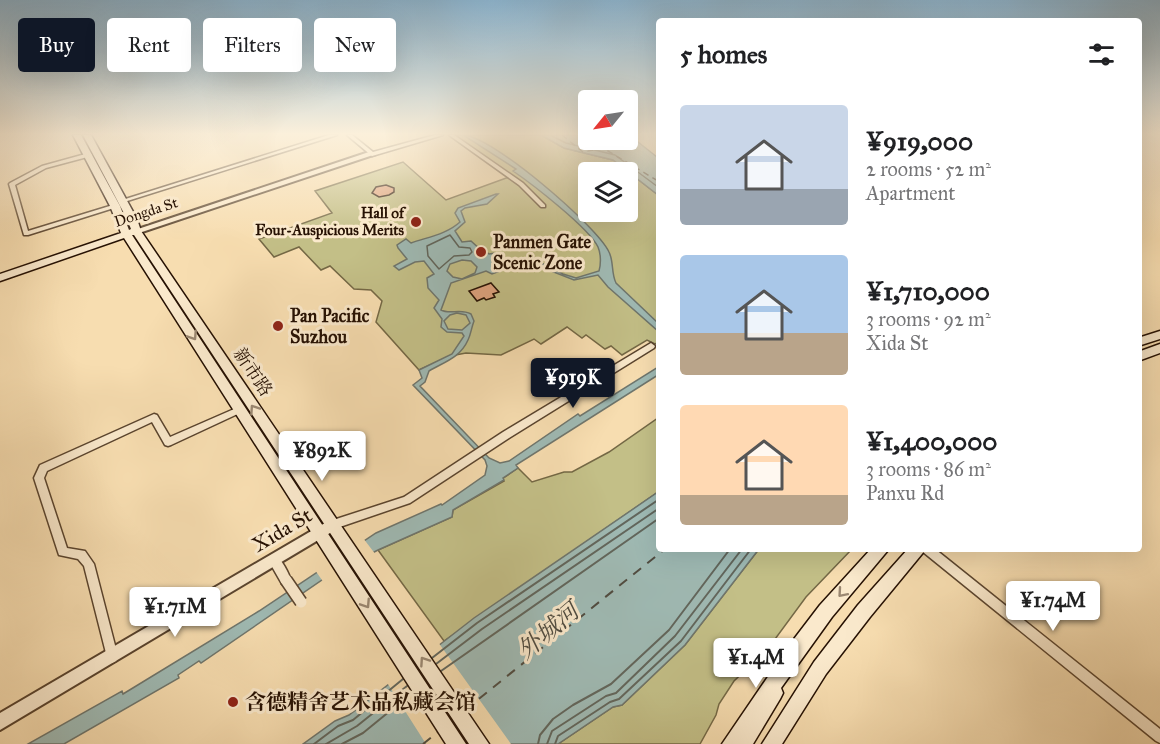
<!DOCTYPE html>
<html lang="en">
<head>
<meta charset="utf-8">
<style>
  body { margin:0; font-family:"IM FELL Great Primer","Noto Serif SC",serif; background:#f2f2f2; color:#202124; height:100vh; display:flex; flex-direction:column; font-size:22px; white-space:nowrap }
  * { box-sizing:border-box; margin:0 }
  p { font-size:20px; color:#757577 }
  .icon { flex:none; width:33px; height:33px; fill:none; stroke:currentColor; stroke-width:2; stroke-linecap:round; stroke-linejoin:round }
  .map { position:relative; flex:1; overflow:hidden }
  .side { position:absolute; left:656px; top:18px; width:486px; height:534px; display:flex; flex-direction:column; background:#fff; border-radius:6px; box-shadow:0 6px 24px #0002 }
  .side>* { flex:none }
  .top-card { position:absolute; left:18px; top:18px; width:548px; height:54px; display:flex; gap:12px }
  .needle { width:39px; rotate:240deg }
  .buttons { position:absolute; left:578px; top:90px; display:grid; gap:12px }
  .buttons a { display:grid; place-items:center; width:60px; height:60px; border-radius:6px; background:#fff; box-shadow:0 6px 24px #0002; font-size:30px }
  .price { position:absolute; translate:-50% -51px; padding:0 14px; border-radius:6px; background:#fff; color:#222; font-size:20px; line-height:39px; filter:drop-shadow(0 2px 3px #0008) }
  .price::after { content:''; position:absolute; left:50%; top:36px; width:18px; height:14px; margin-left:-9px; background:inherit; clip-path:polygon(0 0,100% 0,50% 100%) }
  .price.selected { background:#111827; color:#fff }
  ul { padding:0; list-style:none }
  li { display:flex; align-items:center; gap:18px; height:150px; padding:0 24px }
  li span { display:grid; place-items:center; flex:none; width:168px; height:120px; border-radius:6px; color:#555 }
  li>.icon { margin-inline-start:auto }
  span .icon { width:72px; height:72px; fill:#fffc; stroke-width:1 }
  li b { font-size:26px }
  h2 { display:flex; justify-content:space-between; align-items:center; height:72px; padding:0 24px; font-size:26px }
  .tag { padding:0 21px; border-radius:6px; background:#fff; box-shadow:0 6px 24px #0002; font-size:21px; line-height:54px }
  .tag.selected { background:#111827; color:#fff }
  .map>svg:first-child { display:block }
</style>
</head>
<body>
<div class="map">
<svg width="1160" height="744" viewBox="0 0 1160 744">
  <rect width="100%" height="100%" fill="#f7ddb0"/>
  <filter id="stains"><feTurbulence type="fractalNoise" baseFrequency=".00333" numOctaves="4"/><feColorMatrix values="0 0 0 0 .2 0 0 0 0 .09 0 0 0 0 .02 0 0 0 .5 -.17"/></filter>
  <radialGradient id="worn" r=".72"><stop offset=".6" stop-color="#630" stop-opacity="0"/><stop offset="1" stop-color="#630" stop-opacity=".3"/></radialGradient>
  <!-- green -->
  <path fill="#c3bf87" stroke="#746845" stroke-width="1.5" fill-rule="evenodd" d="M452 135H541L564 148 613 160 658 195V342L655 344 647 340 622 355 611 346 605 349 586 335 582 338 567 327 541 344 534 339 501 355 466 353 450 356 419 370 376 322 382 301 371 290 354 289 330 266 321 270 299 247 274 257 259 239 332 213 315 191 403 162 446 200 509 177ZM588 172H627V212H588Z
    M658 418V492L444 641 378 550 452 517 453 510 504 481 502 479 518 468 532 482 564 472H572L609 452Z
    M759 549H852L806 597 767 650 734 681 719 704 716 715 700 744H558L613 707 622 705 685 645Z"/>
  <!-- water -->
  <path fill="#9fbab4" stroke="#6f766d" stroke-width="1.5" fill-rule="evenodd" d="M463 135C491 135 597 226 609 252 614 262 611 273 616 283L658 323V331L608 287 598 275 574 280 541 267 508 268 492 274 486 271 451 283 441 310C450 315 460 308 471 314L474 321C471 329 471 334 468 340 460 358 444 362 429 371L425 382 420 386 489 458 500 463 509 461 578 414 580 416 658 367V375L516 465 518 468 503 478 504 480 453 510 452 517 378 550 325 578 201 663 199 661 178 675 179 678 64 744H28L122 691 123 694 259 611 376 533 441 504 442 505 485 475 487 466 485 460 413 385 422 378 419 370 452 354 464 336 462 333 447 332 441 327 442 319 434 308 439 300 428 288 427 278 434 274 424 261 415 262 399 270 394 266 407 259 398 248 397 245 406 239 411 243C428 237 447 234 460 222L455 213 458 208 496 194H498L487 204 465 208 461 211 465 222 455 231 462 242 471 241 481 250 483 249 489 254 496 253 494 259 502 264H544L563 274 576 278 599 271C601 264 601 254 598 247 589 228 532 184 513 171L516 169ZM462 260 471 261 477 267 475 273 462 279 453 277 447 271 450 264ZM457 313 466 315 470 323 462 330 448 329 444 321 450 315Z
    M541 135H588V140H627V135L633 142H638L657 157 658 195 613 160 564 148Z
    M658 492V549H759L685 645 622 705 613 707 558 744H303L335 721 349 715 474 618Z"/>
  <!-- pier -->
  <path fill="#f7ddb0" d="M363 538 376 555 324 583 315 570Z
    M438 642 511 744H426L386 681Z"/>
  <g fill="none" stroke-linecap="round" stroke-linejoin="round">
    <!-- shore-far1 -->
    <path stroke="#62665c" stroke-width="1.5" d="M550 135 566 143 615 155 658 187
      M450 235 459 247 470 248 472 252 469 255 454 256 439 269 428 256 427 246Z"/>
    <!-- shore -->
    <path stroke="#62665c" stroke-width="2" d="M432 658 477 623 658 500
      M436 664 482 629 658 509
      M441 671 658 519
      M314 744 338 726 353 720 403 679
      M326 744 357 726 407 686
      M342 744 363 733 412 693
      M538 744 540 735 553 719 573 705 611 684 669 630 730 549
      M547 744 552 731 606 696 616 693 675 636 742 549
      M555 744 558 736 610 702 619 699 681 641 751 549"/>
    <!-- ferry-far1 -->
    <path stroke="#504c41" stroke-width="1.5" stroke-dasharray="6 4.5" stroke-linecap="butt" d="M562 135 583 152 603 148 658 181"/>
    <!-- ferry -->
    <path stroke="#504c41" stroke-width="2" stroke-dasharray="10 8" stroke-linecap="butt" d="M465 710 665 549
      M423 744 438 732"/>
  </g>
  <!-- building -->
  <path fill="#e0a480" stroke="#261103" stroke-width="1.5" d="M386 185 394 188V192L389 195 379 197 372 193 376 187Z
    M491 283 499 292 493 294 495 297 486 300 484 298 477 301 469 291Z"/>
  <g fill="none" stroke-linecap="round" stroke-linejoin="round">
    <defs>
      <path id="minor" d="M329 135H337L124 202 122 203 119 201Z
        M347 135H352L373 152 435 135H443L372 156Z
        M449 135H454L523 183 545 205V207H541L519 185Z
        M89 153 92 155 91 156 46 168 15 185 28 231 113 205H117V207L28 235H24L9 184 10 183 42 166Z
        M651 343 655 346 654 348 509 438 410 503 331 530 327 528 326 525 327 522 404 497 503 432Z
        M241 406 244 407 245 409 244 411 171 445 168 446 165 445 152 422 47 471 44 478 67 548 85 551 94 564 118 657 116 661 112 663 108 661 84 566 78 559 59 555 58 552 34 478 40 465 154 414 157 415 170 437Z
        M922 549H935L1160 729V743L1156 741 923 552Z
        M274 555C282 559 288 572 291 580L290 584 286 585 282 584 270 563 269 560 270 557Z"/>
      <path id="tertiary" d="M369 152 376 154 139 233H133L132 231Z
        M325 523 330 525 331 529 330 533 0 730V713Z"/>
      <path id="secondary" d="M73 135H81L120 206 129 230 131 229 127 219 83 135H91L137 219 141 231 489 744H469L134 235H132L466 744H446L124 238 0 281V274L121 233 110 206Z
        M1160 331V339L1138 346V338Z
        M1160 344V353L1138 361V352Z
        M871 549H889L832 617 781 688 783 693 780 699 753 744H722L791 643 820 605Z
        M908 549H926L870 617 826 674 782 744H762L814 662 858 605Z"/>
    </defs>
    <!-- minor casing -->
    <use href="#minor" stroke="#5a442e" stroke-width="3"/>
    <!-- tertiary casing -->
    <use href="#tertiary" stroke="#5a442e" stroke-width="4"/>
    <!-- secondary casing -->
    <use href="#secondary" stroke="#261103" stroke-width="3"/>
    <!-- minor -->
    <use href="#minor" fill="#fae9cc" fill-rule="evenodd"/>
    <!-- tertiary -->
    <use href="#tertiary" fill="#fae9cc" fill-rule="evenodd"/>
    <!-- secondary -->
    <use href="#secondary" fill="#fae9cc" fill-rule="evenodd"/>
    <defs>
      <path id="minor-bridge" d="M286 580 301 602"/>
    </defs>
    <!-- minor-bridge casing -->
    <use href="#minor-bridge" stroke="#5a442e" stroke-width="14" stroke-linecap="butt"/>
    <!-- minor-bridge -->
    <use href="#minor-bridge" stroke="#fae9cc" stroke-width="11"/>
  </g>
  <!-- one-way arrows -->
  <defs><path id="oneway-chevron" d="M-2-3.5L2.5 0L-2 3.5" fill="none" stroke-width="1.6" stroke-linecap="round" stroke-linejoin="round" transform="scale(1.5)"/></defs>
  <g stroke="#9b8872">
    <use href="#oneway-chevron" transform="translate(193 336) rotate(57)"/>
    <use href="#oneway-chevron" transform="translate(254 409) rotate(-124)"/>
    <use href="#oneway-chevron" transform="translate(842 593) rotate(131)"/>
    <use href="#oneway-chevron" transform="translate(366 604) rotate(57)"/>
    <use href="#oneway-chevron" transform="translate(424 661) rotate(-124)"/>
  </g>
  <!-- sky -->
  <linearGradient id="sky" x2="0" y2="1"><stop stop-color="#8bb6d3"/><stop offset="0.56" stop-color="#fbf0db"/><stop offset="1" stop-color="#fbf0db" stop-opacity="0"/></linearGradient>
  <rect width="1160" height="239" fill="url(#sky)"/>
  <!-- markers -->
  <g fill="#8f2418" stroke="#fae9cc" stroke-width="2">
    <circle cx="416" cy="222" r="6"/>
    <circle cx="481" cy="252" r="6"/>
    <circle cx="278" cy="326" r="6"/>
    <circle cx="233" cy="702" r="6"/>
  </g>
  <g text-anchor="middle" stroke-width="6" stroke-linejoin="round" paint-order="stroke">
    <!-- far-street labels -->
    <g font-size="15" fill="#261103" stroke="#fae9cc">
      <text transform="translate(146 212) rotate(-18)" y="5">Dongda St</text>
    </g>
    <!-- far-poi labels -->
    <g font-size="15" font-weight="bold" fill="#261103" stroke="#fae9cc" text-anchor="end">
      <text x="404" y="218">Hall of<tspan x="404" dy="17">Four-Auspicious Merits</tspan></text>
    </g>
    <!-- poi labels -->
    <g font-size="18" font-weight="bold" fill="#261103" stroke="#fae9cc" text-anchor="start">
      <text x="493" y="248">Panmen Gate<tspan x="493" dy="21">Scenic Zone</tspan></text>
      <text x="290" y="322">Pan Pacific<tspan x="290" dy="21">Suzhou</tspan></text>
    </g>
    <!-- street labels -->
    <g font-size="18" fill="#261103" stroke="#fae9cc">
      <text transform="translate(253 372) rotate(56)" y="6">新市路</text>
    </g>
    <!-- near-street labels -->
    <g font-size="21" fill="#261103" stroke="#fae9cc">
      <text transform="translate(282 530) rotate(-31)" y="7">Xida St</text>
    </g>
    <!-- near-poi labels -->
    <g font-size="21" font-weight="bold" fill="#261103" stroke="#fae9cc" text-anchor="start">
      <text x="245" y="709">含德精舍艺术品私藏会馆</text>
    </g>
    <!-- near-water labels -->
    <g font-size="24" font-style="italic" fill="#504c41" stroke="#fae9cc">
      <text transform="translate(548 631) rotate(-40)" y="8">外城河</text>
    </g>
  </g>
  <rect width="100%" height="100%" filter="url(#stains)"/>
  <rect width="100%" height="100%" fill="url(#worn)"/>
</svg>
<div class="buttons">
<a><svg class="needle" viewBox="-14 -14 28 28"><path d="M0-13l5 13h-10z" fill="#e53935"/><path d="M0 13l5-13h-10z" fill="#757577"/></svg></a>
<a><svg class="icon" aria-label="layers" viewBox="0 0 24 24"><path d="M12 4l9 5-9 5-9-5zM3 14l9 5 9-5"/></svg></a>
</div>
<b class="price selected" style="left:573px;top:409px">¥919K</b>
<b class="price" style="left:322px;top:482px">¥892K</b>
<b class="price" style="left:1053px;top:632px">¥1.74M</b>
<b class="price" style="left:175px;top:638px">¥1.71M</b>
<b class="price" style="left:756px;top:689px">¥1.4M</b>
<div class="top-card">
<a class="tag selected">Buy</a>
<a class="tag">Rent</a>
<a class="tag">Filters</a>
<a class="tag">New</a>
</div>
<section class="side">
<h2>5 homes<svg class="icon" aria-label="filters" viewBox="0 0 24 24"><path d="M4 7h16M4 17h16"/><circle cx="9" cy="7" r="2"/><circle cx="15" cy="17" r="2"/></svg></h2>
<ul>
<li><span style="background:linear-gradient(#c9d6e8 70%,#9aa5b1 0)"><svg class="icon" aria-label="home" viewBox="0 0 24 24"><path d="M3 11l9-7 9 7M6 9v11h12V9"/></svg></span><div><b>¥919,000</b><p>2 rooms · 52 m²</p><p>Apartment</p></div></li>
<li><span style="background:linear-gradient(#a9c7e8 65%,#b9a48a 0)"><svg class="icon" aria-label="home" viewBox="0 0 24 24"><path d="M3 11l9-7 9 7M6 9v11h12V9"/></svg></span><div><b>¥1,710,000</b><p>3 rooms · 92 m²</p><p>Xida St</p></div></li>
<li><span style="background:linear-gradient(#ffd9b3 75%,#b9a48a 0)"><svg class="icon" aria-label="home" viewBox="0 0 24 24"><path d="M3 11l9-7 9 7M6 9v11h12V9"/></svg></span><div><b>¥1,400,000</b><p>3 rooms · 86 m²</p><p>Panxu Rd</p></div></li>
</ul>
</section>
</div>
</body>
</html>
